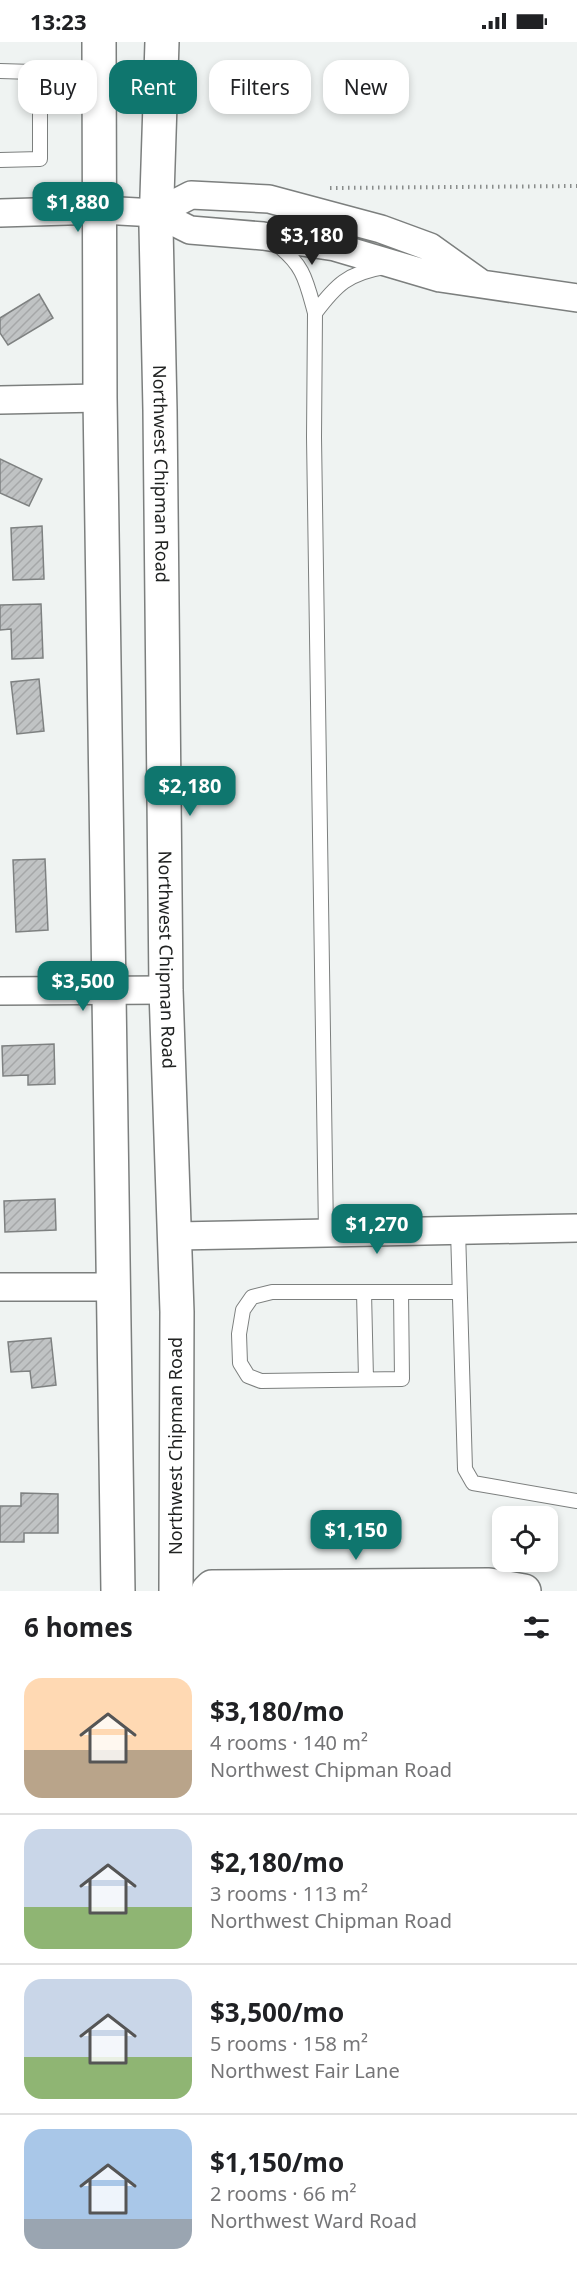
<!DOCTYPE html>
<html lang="en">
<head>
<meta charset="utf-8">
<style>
  body { margin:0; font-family:"Noto Sans",sans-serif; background:#f2f2f2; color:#202124; height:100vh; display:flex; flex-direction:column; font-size:22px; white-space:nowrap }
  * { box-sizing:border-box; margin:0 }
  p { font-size:20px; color:#757577 }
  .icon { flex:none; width:33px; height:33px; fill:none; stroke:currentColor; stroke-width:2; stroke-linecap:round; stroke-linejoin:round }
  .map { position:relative; height:1549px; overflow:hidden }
  .sheet { display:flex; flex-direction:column; background:#fff; flex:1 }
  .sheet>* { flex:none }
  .hud { position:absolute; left:18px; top:18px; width:542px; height:54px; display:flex; gap:12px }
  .controls { position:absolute; left:492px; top:1464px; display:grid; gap:12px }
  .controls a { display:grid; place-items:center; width:66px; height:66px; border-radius:12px; background:#fff; box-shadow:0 3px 9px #0003; font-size:30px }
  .price { position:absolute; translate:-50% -51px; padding:0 14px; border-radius:12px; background:#0f766e; color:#fff; font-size:20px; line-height:39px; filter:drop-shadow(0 2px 3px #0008) }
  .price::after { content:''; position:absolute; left:50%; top:36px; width:18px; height:14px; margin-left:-9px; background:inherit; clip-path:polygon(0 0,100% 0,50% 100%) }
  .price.current { background:#222; color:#fff }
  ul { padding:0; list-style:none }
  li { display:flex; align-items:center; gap:18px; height:150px; padding:0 24px }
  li+li { border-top:2px solid #e0e0e0 }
  li span { display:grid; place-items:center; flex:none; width:168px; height:120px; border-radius:18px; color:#555 }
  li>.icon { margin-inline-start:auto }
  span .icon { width:72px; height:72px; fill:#fffc; stroke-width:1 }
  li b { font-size:26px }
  h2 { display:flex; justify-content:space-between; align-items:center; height:72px; padding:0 24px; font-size:26px }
  .chip { padding:0 21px; border-radius:18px; background:#fff; box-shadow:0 3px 9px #0003; font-size:21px; line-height:54px }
  .chip.current { background:#0f766e; color:#fff }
  .status { display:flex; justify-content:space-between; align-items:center; height:42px; padding:0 30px; background:#fff; direction:ltr }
  .status svg { height:16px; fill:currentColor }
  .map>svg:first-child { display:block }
</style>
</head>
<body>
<div class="status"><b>13:23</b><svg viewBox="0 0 49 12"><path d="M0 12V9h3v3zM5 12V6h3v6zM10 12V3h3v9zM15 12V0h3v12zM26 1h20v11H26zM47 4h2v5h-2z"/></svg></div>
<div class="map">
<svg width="577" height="1549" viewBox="0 0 577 1549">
  <defs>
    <pattern id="building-hatch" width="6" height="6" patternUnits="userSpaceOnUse" patternTransform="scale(1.5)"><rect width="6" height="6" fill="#c0c3c4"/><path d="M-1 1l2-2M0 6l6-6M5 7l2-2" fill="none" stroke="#a5a7a8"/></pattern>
  </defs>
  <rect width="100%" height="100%" fill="#eff3f2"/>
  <!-- building -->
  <path fill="url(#building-hatch)" stroke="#7e8181" stroke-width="1.5" d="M39 252 53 276 8 303 0 291V276Z
    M0 417 42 437 29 464 0 451Z
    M42 484 44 537 13 538 11 486Z
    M41 562 43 616 12 617 11 587 0 588V563Z
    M39 637 44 689 17 692 11 640Z
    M45 817 48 888 16 890 13 818Z
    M54 1002 55 1042 28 1043V1033L3 1034 2 1004Z
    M55 1157 56 1188 5 1190 4 1159Z
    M51 1296 56 1343 32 1346 30 1329 11 1330 8 1300Z
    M21 1451 58 1452V1491H24V1500H0V1464H21Z"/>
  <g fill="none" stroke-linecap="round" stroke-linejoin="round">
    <defs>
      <path id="service" d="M0 29 100 32
        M0 118 40 117V30
        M275 201C304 223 306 238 315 271 336 243 348 231 384 225
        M315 271 314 395 326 1191
        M458 1188 465 1427 473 1441 577 1459
        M364 1250 366 1337
        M401 1250 402 1337 261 1339 248 1334 240 1321 239 1292 243 1268 252 1255 272 1250H459"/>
      <path id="minor" d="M0 171 101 168 156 171 190 188 263 194 335 205 440 236 577 256
        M156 171 191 153 269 157 381 187 430 205 479 240
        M0 358 100 356
        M0 949 166 948
        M176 1194 577 1186
        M0 1245H114"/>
      <path id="tertiary" d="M208 1549 212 1545 489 1543 524 1549"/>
      <g id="secondary">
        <path d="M99 0 100 356 118 1549"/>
        <path id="s1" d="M162 0 156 185 160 368 166 948 177 1270 176 1549"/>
      </g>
    </defs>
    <!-- service casing -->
    <use href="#service" stroke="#7c7f7e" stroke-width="16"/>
    <!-- minor casing -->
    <use href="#minor" stroke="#7c7f7e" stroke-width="30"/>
    <!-- tertiary casing -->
    <use href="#tertiary" stroke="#7c7f7e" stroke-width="36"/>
    <!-- secondary casing -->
    <use href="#secondary" stroke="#7c7f7e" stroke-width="36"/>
    <!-- path -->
    <path stroke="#898c8b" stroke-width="4" stroke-dasharray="1.5 4.5" stroke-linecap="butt" d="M330 146 577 144"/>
    <!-- service -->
    <use href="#service" stroke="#fff" stroke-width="14"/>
    <!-- minor -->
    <use href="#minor" stroke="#fff" stroke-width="27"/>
    <!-- tertiary -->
    <use href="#tertiary" stroke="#fff" stroke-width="33"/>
    <!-- secondary -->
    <use href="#secondary" stroke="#fff" stroke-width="33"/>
  </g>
  <g text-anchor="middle" stroke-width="5" stroke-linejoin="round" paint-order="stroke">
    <!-- street labels -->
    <g font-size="18" fill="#212322" stroke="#fff">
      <text dy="6" stroke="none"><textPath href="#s1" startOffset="432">Northwest Chipman Road</textPath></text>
      <text dy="6" stroke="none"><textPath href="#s1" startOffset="918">Northwest Chipman Road</textPath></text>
      <text transform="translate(176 1404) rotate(-90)" y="6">Northwest Chipman Road</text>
    </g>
  </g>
</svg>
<div class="controls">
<a><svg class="icon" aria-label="locate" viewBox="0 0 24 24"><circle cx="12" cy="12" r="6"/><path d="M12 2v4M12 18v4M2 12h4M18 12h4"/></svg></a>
</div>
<b class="price" style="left:78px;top:191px">$1,880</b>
<b class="price current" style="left:312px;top:224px">$3,180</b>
<b class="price" style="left:190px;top:775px">$2,180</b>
<b class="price" style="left:83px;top:970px">$3,500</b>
<b class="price" style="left:377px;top:1213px">$1,270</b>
<b class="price" style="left:356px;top:1519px">$1,150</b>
<div class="hud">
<a class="chip">Buy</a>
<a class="chip current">Rent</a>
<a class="chip">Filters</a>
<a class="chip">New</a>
</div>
</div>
<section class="sheet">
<h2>6 homes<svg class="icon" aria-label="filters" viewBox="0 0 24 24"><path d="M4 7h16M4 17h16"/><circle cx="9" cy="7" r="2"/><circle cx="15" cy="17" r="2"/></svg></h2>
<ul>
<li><span style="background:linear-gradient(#ffd9b3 60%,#b9a48a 0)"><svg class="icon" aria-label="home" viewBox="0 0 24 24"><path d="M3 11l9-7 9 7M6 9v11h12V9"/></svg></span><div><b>$3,180/mo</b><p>4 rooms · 140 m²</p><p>Northwest Chipman Road</p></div></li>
<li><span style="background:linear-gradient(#c9d6e8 65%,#8fb573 0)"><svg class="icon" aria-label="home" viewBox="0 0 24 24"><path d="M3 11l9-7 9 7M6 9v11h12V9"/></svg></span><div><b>$2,180/mo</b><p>3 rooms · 113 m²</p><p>Northwest Chipman Road</p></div></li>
<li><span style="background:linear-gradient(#c9d6e8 65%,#8fb573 0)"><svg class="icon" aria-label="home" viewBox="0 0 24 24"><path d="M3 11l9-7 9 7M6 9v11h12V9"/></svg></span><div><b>$3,500/mo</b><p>5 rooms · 158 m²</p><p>Northwest Fair Lane</p></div></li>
<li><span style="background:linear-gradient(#a9c7e8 75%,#9aa5b1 0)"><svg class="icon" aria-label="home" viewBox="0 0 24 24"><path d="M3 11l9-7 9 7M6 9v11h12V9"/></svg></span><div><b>$1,150/mo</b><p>2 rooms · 66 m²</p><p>Northwest Ward Road</p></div></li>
</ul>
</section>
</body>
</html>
